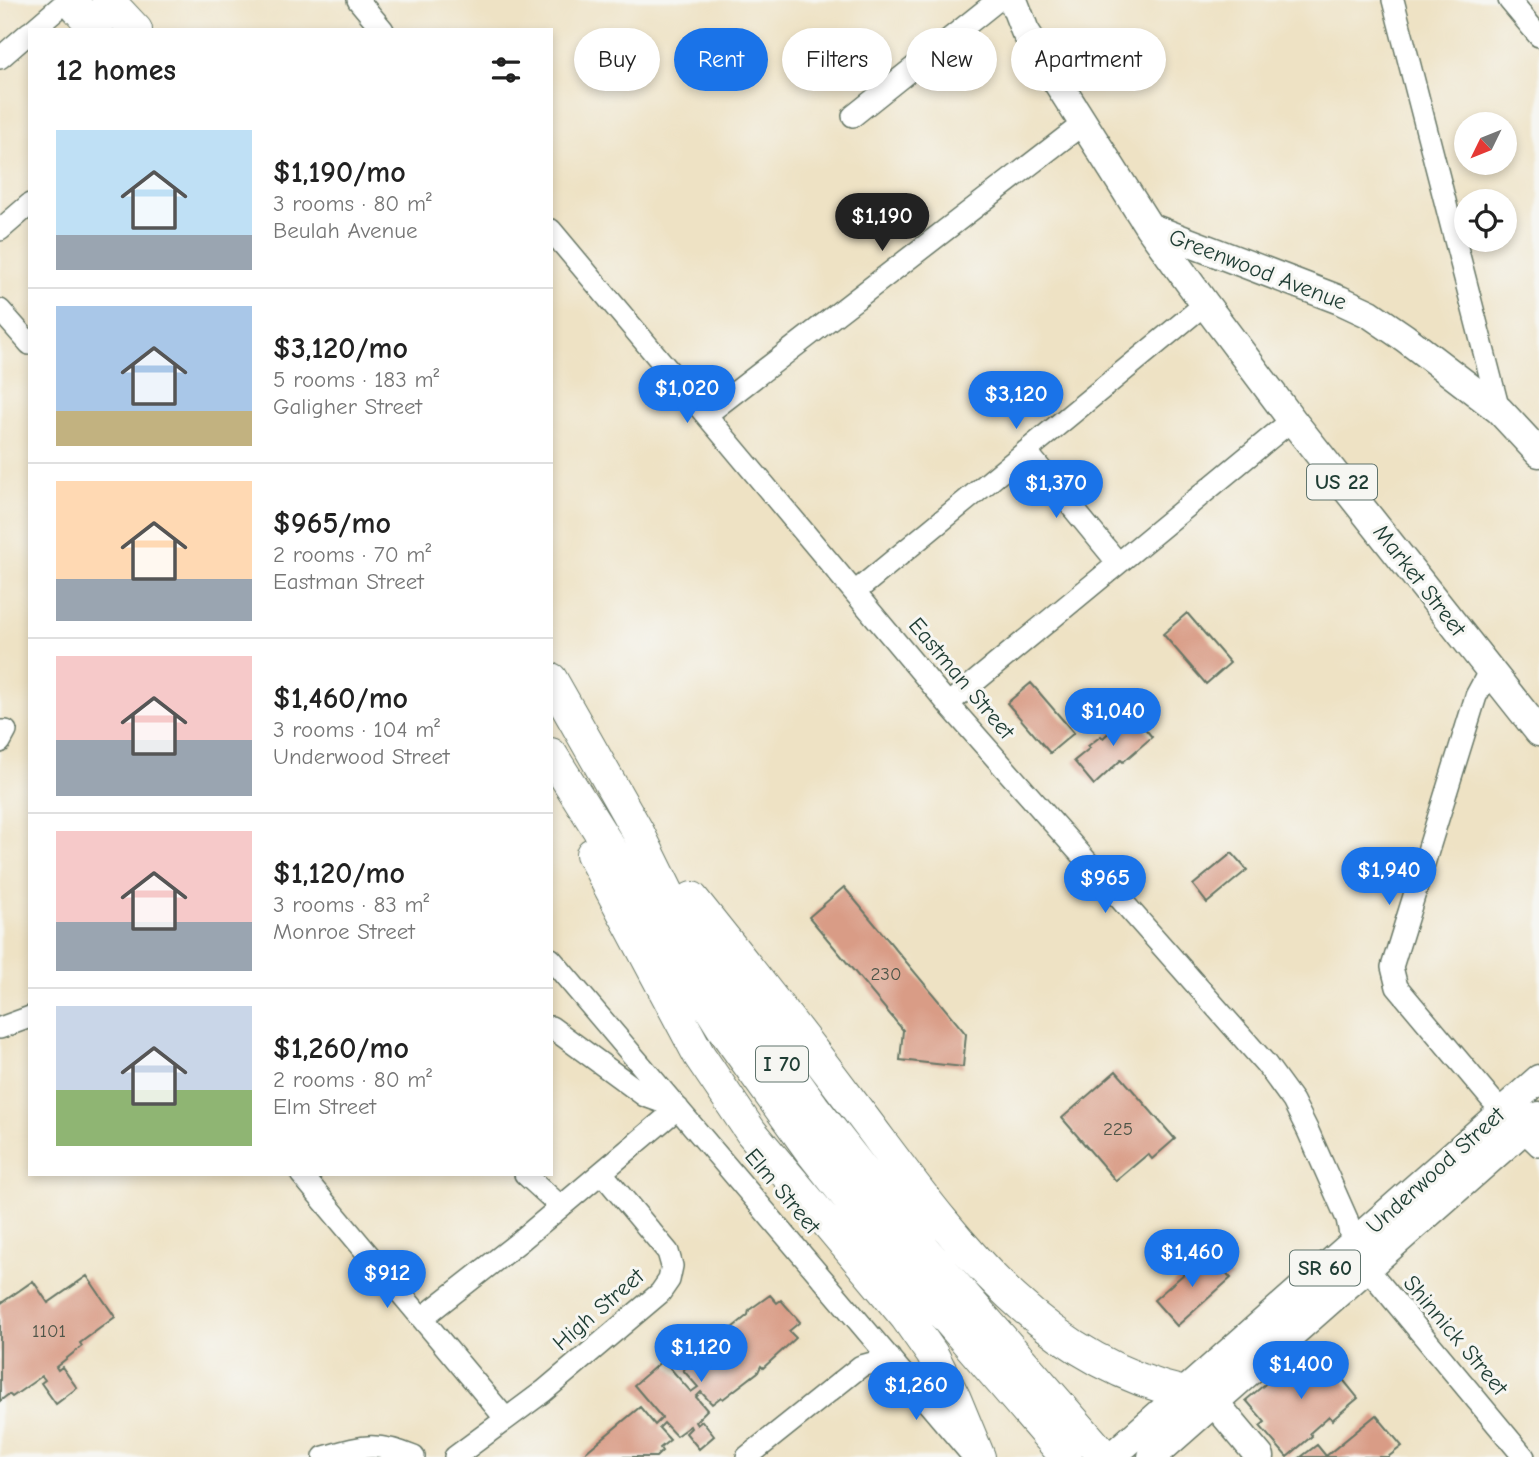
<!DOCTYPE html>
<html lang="en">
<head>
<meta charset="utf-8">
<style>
  body { margin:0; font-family:"Comic Neue",sans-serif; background:#f6f6f6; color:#222; height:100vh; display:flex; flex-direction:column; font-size:26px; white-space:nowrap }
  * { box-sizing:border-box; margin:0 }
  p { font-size:23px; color:#767676 }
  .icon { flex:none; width:38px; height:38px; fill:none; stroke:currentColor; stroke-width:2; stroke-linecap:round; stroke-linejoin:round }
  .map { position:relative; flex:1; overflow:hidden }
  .panel { position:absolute; left:28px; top:28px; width:525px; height:1148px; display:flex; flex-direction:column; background:#fff; border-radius:0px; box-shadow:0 4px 10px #0003 }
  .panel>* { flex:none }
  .guide { position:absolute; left:574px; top:28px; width:665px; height:63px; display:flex; gap:14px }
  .needle { width:46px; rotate:227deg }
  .controls { position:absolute; left:1454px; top:112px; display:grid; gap:14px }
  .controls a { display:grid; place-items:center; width:63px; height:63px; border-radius:50%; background:#fff; box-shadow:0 4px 10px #0003; font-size:35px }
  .price { position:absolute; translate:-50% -60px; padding:0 16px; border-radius:24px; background:#1a73e8; color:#fff; font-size:23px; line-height:46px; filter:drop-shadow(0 2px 4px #0008) }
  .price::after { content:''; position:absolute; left:50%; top:42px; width:21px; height:16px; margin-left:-10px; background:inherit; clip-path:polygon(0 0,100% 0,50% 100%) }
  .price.selected { background:#222; color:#fff }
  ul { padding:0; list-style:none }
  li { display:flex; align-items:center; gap:21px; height:175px; padding:0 28px }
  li+li { border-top:2px solid #e0e0e0 }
  li span { display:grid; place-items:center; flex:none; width:196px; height:140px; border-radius:0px; color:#555 }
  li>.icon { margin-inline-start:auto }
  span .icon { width:84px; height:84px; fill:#fffc; stroke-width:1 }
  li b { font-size:30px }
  h2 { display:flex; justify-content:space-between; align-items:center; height:84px; padding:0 28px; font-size:30px }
  .tag { padding:0 24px; border-radius:32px; background:#fff; box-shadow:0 4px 10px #0003; font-size:24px; line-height:63px }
  .tag.selected { background:#1a73e8; color:#fff }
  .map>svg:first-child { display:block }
</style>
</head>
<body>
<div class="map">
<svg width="1539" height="1457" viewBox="0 0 1539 1457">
  <rect width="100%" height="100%" fill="#f6f6f2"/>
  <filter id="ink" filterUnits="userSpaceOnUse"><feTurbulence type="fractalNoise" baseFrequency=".0143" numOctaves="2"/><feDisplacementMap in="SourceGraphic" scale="14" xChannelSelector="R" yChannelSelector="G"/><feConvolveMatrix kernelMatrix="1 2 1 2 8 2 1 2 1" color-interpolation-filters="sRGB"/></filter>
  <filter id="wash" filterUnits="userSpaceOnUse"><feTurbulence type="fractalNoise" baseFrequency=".00686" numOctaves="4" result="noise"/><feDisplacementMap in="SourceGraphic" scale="28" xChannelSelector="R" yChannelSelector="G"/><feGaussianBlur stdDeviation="1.57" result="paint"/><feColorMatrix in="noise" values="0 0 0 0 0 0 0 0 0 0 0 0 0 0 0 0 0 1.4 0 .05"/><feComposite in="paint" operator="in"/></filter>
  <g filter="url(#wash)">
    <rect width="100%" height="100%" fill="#eee2c4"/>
    <g id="blocks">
      <!-- building -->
      <path fill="#d99c86" d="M1187 613 1230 663 1206 684 1163 634Z
        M1031 683 1074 733 1050 753 1007 703Z
        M1131 712 1152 737 1123 762 1121 760 1094 785 1074 761 1090 748 1088 746 1101 736 1103 738Z
        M1232 853 1247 870 1207 903 1193 885Z
        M844 887 966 1034 963 1067 900 1060 903 1030 809 917Z
        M1116 1071 1175 1139 1152 1159 1148 1154 1116 1181 1062 1118Z
        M1208 1253 1231 1278 1177 1326 1154 1300Z
        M87 1276 115 1317 80 1343 82 1346 56 1367 58 1370 62 1367 77 1388 56 1404 41 1383 45 1380 42 1376 12 1397 9 1394 0 1401V1304L33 1281 48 1303Z
        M770 1295 777 1303 781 1300 800 1322 789 1331 796 1338 763 1368 761 1366 758 1372 723 1399 721 1397 712 1404 701 1392 696 1397 707 1410 695 1422 697 1425 702 1421 714 1436 699 1449 686 1433 691 1428 690 1426 676 1436 664 1423 659 1428 670 1440 660 1448 662 1451 656 1457H580L640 1407 655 1425 662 1418 634 1385 663 1360 691 1392 698 1387 683 1370 702 1354 701 1353 748 1315 749 1310Z
        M1309 1347 1328 1369 1332 1366 1358 1398 1332 1420 1329 1416 1310 1433 1312 1436 1287 1457 1260 1426 1265 1422 1246 1400 1270 1380 1273 1383 1287 1371 1284 1368Z
        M1376 1415 1402 1446 1388 1457H1301L1317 1445 1326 1456Z"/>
    </g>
  </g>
  <g filter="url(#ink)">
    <use href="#blocks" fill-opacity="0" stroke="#677766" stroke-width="2"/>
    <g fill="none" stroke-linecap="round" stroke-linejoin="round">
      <defs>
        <path id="minor" d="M358 0 383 30
          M1393 0 1499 410
          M1509 0 1539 36
          M33 30 68 0
          M0 58 30 32
          M853 116 998 0
          M0 230 30 204
          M551 230 948 704 1266 1064 1293 1101 1308 1131 1347 1219 1352 1244 1367 1268 1524 1457
          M0 310 30 344
          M706 415 1084 123
          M1026 451 1118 563
          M855 592 1205 304
          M1490 670 1476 696 1392 967 1397 987 1491 1099 1539 1146
          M948 704 1292 420
          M0 731H6L0 742
          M551 959 971 1454
          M0 1028 30 1017
          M301 1174 506 1419
          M525 1174 560 1206
          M422 1318 519 1242 678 1108 645 1096 551 1027
          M324 1457C363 1446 375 1441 414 1457
          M455 1457 544 1391 660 1293 669 1280 672 1266 668 1252 602 1173
          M747 1457 861 1366 890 1358"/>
        <path id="major" d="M1013 0 1025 31 1149 227 1205 304 1292 420 1539 732
          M1149 227 1340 300 1370 314 1405 338 1499 410 1539 453
          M1199 1397 1214 1402 1260 1457
          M1111 1457 1539 1079
          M1152 1457 1539 1116"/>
        <path id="highway" d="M70 0 97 30
          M108 0 136 30
          M551 679 639 834 671 899 736 999 814 1108 927 1253 1105 1457
          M551 754 724 1030 810 1150 906 1271 1066 1457
          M592 854 699 1055 751 1132 906 1317 932 1354 955 1399 979 1457
          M692 898C745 964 798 1031 849 1099 941 1219 1027 1357 1185 1393"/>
      </defs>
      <!-- minor casing -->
      <use href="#minor" stroke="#677766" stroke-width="24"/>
      <!-- major casing -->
      <use href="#major" stroke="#677766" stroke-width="31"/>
      <!-- highway casing -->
      <use href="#highway" stroke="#677766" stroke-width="34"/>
      <!-- minor -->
      <use href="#minor" stroke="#fff" stroke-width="21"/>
      <!-- major -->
      <use href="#major" stroke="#fff" stroke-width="28"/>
      <!-- highway -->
      <use href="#highway" stroke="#fff" stroke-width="32"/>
    </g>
  </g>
  <g text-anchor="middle" stroke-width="6" stroke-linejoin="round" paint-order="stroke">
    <!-- number labels -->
    <g font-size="19" fill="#4e5548">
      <text x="886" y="980">230</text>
      <text x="1118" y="1135">225</text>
      <text x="49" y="1337">1101</text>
    </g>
    <!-- shield labels -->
    <g fill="#f6f6f2" stroke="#60746d" stroke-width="2">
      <rect x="1307" y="464.5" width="70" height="35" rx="5"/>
      <rect x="756" y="1046.5" width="52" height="35" rx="5"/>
      <rect x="1290" y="1250.5" width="70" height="35" rx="5"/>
    </g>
    <g font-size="21" font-weight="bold" fill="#1f3d34">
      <text x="1342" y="489">US 22</text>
      <text x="782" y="1071">I 70</text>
      <text x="1325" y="1275">SR 60</text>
    </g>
    <!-- street labels -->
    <g font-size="23" fill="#1f3d34" stroke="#f6f6f2">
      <text transform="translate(1258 269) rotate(21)" y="8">Greenwood Avenue</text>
      <text transform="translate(1420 580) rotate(52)" y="8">Market Street</text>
      <text transform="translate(962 678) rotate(50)" y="8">Eastman Street</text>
      <text transform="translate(1435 1170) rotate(-42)" y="8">Underwood Street</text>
      <text transform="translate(783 1191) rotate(50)" y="8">Elm Street</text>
      <text transform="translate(598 1309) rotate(-41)" y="8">High Street</text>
      <text transform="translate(1456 1335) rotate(50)" y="8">Shinnick Street</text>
    </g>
  </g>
</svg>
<div class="controls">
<a><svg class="needle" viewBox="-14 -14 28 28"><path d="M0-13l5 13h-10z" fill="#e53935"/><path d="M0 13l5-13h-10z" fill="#767676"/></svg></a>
<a><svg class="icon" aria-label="locate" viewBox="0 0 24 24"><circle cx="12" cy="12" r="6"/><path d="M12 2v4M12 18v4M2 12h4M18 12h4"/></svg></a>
</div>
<b class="price selected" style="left:882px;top:253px">$1,190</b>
<b class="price" style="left:687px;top:425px">$1,020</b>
<b class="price" style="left:1016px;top:431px">$3,120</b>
<b class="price" style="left:1056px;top:520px">$1,370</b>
<b class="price" style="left:1113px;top:748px">$1,040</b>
<b class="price" style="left:1389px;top:907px">$1,940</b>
<b class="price" style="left:1105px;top:915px">$965</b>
<b class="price" style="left:1192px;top:1289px">$1,460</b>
<b class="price" style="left:387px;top:1310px">$912</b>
<b class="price" style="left:701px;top:1384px">$1,120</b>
<b class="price" style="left:1301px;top:1401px">$1,400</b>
<b class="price" style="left:916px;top:1422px">$1,260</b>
<div class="guide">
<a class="tag">Buy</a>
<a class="tag selected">Rent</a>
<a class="tag">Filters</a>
<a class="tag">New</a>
<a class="tag">Apartment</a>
</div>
<section class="panel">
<h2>12 homes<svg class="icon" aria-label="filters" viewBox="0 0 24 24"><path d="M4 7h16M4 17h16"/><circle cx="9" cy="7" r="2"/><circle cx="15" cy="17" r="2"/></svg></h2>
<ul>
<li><span style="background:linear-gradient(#bfe0f5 75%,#9aa5b1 0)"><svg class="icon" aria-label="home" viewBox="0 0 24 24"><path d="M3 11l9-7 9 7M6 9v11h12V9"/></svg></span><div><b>$1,190/mo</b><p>3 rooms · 80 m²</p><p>Beulah Avenue</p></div></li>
<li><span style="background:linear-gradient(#a9c7e8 75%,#c2b280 0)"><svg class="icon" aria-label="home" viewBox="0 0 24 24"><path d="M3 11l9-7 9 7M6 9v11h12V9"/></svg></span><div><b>$3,120/mo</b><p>5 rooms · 183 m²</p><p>Galigher Street</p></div></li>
<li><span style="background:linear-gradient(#ffd9b3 70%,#9aa5b1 0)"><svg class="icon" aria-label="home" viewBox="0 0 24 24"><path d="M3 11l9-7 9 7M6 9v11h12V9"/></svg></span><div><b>$965/mo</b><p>2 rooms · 70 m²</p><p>Eastman Street</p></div></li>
<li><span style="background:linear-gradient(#f6c9c9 60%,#9aa5b1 0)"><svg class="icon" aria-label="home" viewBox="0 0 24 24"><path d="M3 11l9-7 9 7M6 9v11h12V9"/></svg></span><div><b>$1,460/mo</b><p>3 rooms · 104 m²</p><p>Underwood Street</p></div></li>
<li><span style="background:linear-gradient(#f6c9c9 65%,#9aa5b1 0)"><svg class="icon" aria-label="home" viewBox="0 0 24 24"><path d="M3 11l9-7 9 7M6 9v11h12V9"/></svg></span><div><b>$1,120/mo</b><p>3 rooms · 83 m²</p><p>Monroe Street</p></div></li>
<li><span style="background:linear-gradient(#c9d6e8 60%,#8fb573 0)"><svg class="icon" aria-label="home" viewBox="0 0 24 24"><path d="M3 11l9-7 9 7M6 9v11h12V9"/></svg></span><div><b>$1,260/mo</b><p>2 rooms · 80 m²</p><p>Elm Street</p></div></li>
</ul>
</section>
</div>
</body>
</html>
